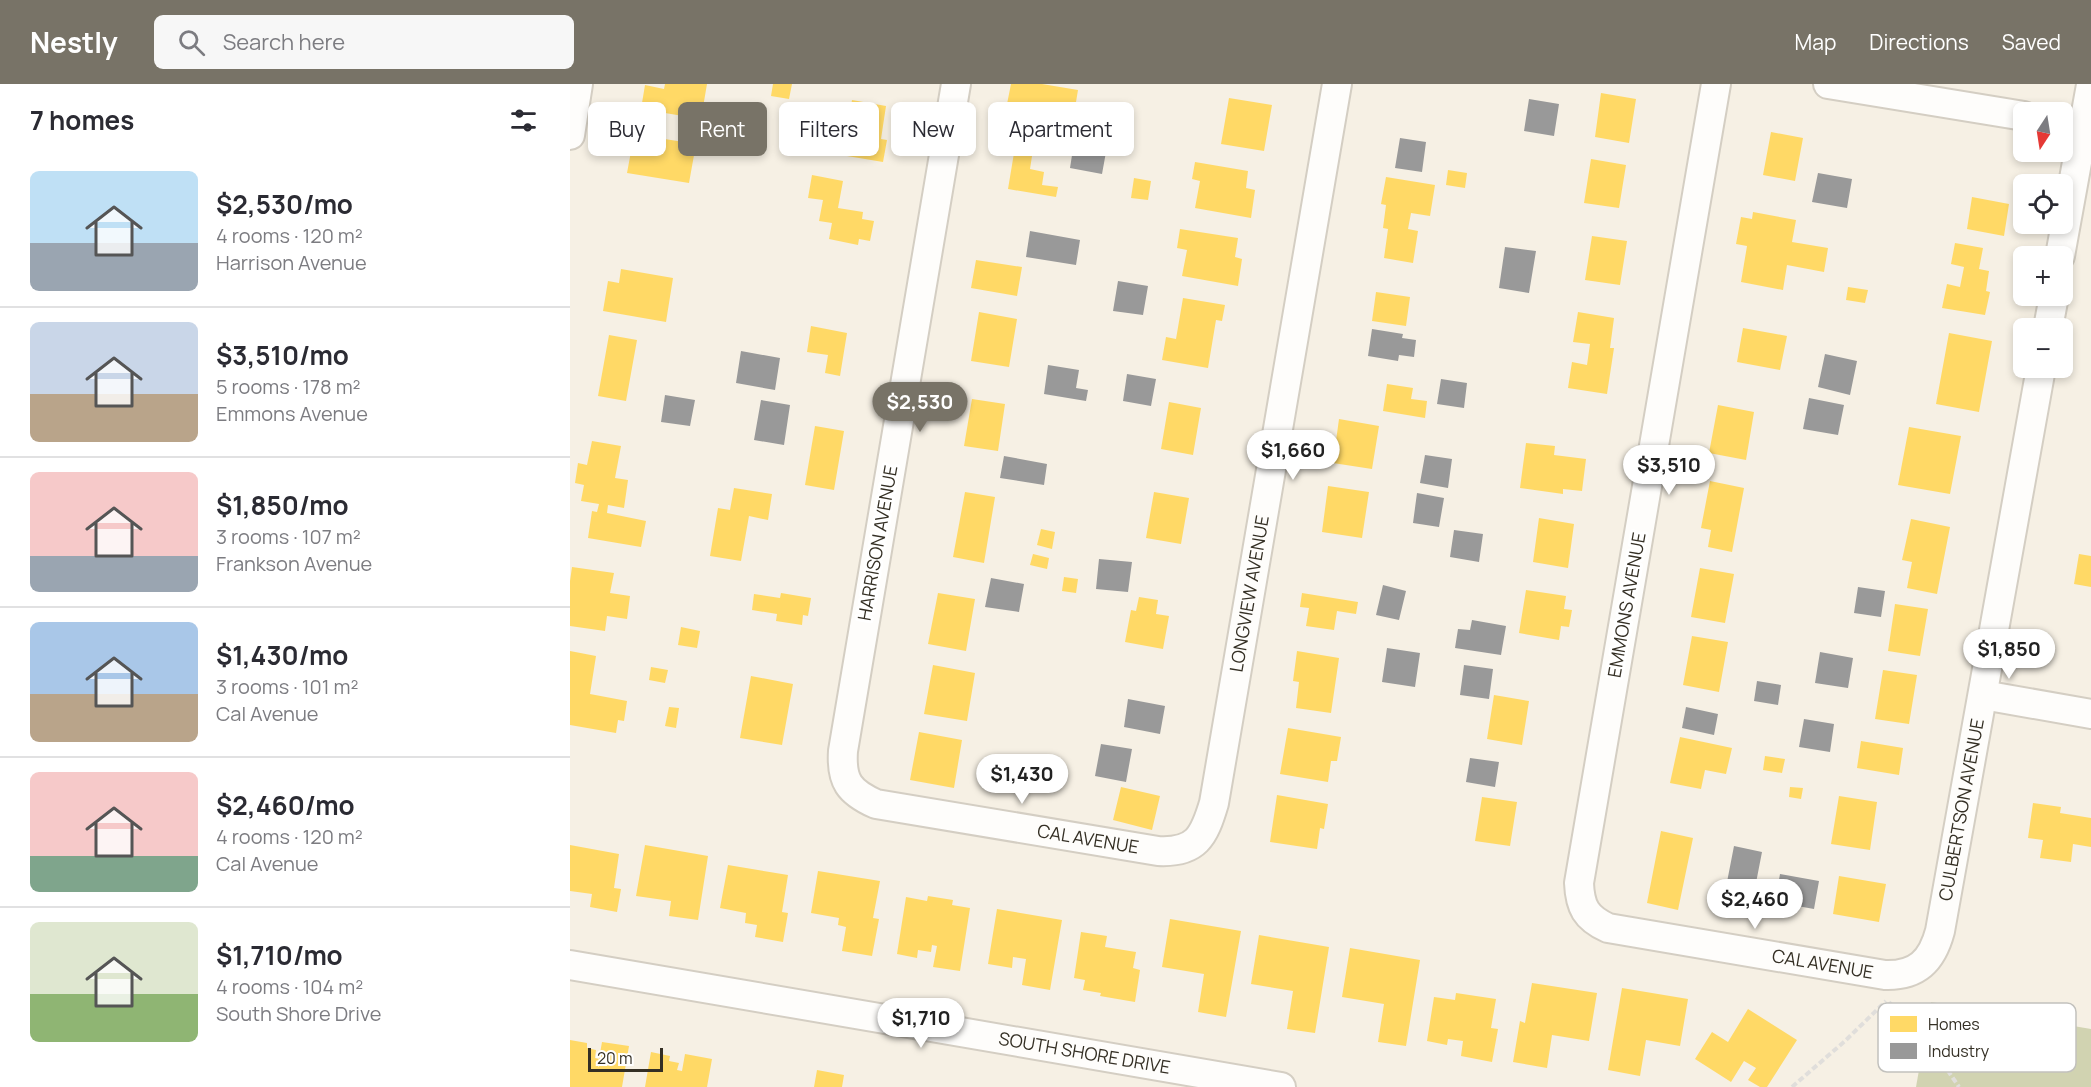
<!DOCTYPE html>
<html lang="en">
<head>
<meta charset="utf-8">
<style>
  body { margin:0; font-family:Manrope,sans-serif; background:#f7f7f7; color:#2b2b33; height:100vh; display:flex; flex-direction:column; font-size:22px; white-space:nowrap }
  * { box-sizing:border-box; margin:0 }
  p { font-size:20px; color:#7c7c81 }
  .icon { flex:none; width:33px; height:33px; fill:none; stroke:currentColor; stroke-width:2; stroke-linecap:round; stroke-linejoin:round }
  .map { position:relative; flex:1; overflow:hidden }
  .side { display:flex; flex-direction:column; background:#fff; width:570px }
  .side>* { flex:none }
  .top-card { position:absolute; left:18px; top:18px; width:570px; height:54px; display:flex; gap:12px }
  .needle { width:39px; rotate:192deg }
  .fabs { position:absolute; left:1443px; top:18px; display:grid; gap:12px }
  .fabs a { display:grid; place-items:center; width:60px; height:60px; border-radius:9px; background:#fff; box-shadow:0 3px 9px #0003; font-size:30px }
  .scale { position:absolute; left:18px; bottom:15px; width:75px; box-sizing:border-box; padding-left:6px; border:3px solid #342f24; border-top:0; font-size:16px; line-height:21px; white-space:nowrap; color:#342f24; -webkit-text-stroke:4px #fff; paint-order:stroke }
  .price { position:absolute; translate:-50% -51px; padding:0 14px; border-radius:21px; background:#fff; color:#222; font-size:20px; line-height:39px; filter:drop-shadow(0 2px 3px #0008) }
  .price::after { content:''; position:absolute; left:50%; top:36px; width:18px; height:14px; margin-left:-9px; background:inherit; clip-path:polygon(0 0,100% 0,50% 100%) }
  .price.selected { background:#787367; color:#fff }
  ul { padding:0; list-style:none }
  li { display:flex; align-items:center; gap:18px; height:150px; padding:0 30px }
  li+li { border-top:2px solid #e1e1e2 }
  li span { display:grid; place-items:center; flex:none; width:168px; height:120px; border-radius:9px; color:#555 }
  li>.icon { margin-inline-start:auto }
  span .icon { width:72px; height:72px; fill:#fffc; stroke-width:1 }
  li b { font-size:26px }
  h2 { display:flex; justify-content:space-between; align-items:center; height:72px; padding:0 30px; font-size:26px }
  .chip { padding:0 21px; border-radius:9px; background:#fff; box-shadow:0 3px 9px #0003; font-size:21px; line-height:54px }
  .chip.selected { background:#787367; color:#fff }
  header { display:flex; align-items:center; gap:36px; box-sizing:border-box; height:84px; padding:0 30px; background:#787367; color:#fff }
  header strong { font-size:28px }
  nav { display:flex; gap:33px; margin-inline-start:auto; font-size:21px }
  .search { width:420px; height:54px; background:#f7f7f7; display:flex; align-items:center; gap:15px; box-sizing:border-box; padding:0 21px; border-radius:9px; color:#7c7c81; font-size:22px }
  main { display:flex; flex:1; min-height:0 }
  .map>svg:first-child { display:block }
</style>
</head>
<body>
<header>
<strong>Nestly</strong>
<div class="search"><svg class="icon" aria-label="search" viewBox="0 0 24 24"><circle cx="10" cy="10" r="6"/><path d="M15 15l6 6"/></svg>Search here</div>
<nav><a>Map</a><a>Directions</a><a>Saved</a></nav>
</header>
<main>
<section class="side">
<h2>7 homes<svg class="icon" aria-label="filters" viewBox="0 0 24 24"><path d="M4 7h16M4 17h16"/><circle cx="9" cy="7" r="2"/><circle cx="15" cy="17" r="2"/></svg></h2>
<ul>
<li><span style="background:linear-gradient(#bfe0f5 60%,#9aa5b1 0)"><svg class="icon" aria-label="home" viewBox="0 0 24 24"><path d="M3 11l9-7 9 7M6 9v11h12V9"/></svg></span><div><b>$2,530/mo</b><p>4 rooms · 120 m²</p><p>Harrison Avenue</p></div></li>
<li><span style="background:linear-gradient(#c9d6e8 60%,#b9a48a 0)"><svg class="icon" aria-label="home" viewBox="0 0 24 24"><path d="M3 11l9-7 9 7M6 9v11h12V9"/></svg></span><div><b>$3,510/mo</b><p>5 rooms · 178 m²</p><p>Emmons Avenue</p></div></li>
<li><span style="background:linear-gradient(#f6c9c9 70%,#9aa5b1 0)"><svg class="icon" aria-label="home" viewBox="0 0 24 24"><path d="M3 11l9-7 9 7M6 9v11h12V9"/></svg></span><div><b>$1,850/mo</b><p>3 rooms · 107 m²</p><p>Frankson Avenue</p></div></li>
<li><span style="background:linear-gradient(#a9c7e8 60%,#b9a48a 0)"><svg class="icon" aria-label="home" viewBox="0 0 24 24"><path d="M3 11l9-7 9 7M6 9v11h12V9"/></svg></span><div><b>$1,430/mo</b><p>3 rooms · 101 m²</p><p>Cal Avenue</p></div></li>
<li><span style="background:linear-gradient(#f6c9c9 70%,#7fa58c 0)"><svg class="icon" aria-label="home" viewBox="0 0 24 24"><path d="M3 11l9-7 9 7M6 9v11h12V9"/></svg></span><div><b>$2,460/mo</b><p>4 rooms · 120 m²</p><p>Cal Avenue</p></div></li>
<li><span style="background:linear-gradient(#dfe7d0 60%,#8fb573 0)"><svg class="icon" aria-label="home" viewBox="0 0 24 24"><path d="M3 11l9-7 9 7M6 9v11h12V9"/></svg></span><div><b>$1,710/mo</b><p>4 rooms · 104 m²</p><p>South Shore Drive</p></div></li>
</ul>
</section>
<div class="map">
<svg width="1521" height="1003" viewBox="0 0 1521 1003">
  <rect width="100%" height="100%" fill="#f6f0e4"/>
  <!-- forest -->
  <path fill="#d1d3b1" d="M1361 918 1521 945V1003H1346Z"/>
  <!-- homes -->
  <path fill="#ffd966" d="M95 0H137L131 35 71 25 75 1 94 5Z
    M203 0H222L219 15 201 12Z
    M441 0H472L508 6 503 36 436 25Z
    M1031 9 1066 15 1059 59 1025 53Z
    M659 14 702 21 694 67 651 60Z
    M282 16 316 22 311 55 317 56 313 78 265 70 270 42 277 44Z
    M1201 48 1233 54 1225 97 1193 91Z
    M76 52 126 60 119 99 57 89 62 62 74 64Z
    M444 69 462 72 460 85 474 88 472 101 488 103 486 113 438 105Z
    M1021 75 1056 81 1049 124 1014 119Z
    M625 78 678 87 676 104 685 106 681 134 625 124 630 97 622 95Z
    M878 86 897 89 895 104 876 101Z
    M242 91 273 97 268 124 293 128 292 135 304 137 300 157 289 155 288 161 259 155 262 139 249 137 253 116 238 114Z
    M816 93 865 101 860 132 841 129 838 145 848 147 843 179 814 174 818 145 813 144 816 121 811 120Z
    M564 94 581 97 578 116 561 114Z
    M1402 113 1439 120 1434 152 1397 145Z
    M1183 128 1226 136 1222 158 1258 164 1254 188 1217 181 1213 206 1171 198 1177 162 1166 160 1171 133 1182 135Z
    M610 145 668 154 665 173 672 175 668 202 612 192 617 166 607 164Z
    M1022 152 1057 157 1050 201 1015 196Z
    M1385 159 1413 164 1409 185 1419 187 1416 207 1420 208 1415 231 1372 224 1377 200 1390 203 1394 183 1381 180Z
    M406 176 452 183 447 212 401 204Z
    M51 185 103 194 96 238 33 227 38 197 49 199Z
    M1278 203 1298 206 1295 219 1276 216Z
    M806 208 840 213 836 242 802 237Z
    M613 214 655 221 652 237 646 236 638 284 592 276 596 253 606 255Z
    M409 228 447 235 439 283 401 277Z
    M1008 228 1044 234 1040 264H1044L1037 310 998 304 1002 278 1017 281 1020 260 1003 258Z
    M241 242 277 249 270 292 255 289 258 271 237 268Z
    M1173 244 1217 252 1210 286 1167 278Z
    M1379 249 1422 257 1409 328 1366 320Z
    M39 251 67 256 56 317 28 312Z
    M817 300 843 304 841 315 857 317 855 334 813 327Z
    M402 315 435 320 428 367 394 362Z
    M599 318 631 324 623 371 591 365Z
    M1148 321 1184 328 1176 376 1139 369Z
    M769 335 809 342 802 385 763 379Z
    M245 342 274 347 264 406 235 401Z
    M1339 343 1391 352 1380 410 1328 401Z
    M22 357 51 362 45 394 58 396 54 424 38 421 37 429 76 437 71 463 18 454 22 427 27 428 29 420 11 417 14 401 5 399 8 379 17 381Z
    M956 359 985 362 984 371 1016 375 1012 407 993 405V410L950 404Z
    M1140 397 1174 404 1162 468 1138 463 1141 446 1131 444Z
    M758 402 799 408 792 454 752 448Z
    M164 404 202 410 198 436 179 432 171 477 140 472 148 424 160 426Z
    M395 408 425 413 414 479 383 473Z
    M584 408 619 414 611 460 576 454Z
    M969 434 1004 440 998 484 963 478Z
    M1341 435 1380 443 1367 510 1337 504 1342 478 1332 476Z
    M471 445 485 448 482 465 467 461Z
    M463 470 479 474 477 485 460 481Z
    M1509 470 1521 472V503L1504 500Z
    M2 483 44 489 40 509 60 512 57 535 37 532 35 547 0 542V497Z
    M1130 484 1164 490 1155 539 1121 533Z
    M494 493 508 495 506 509 492 507Z
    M956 506 996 512 994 525 1002 526 999 543 991 542 989 556 949 549Z
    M211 509 241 514 238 532 233 531 232 541 206 537 207 530 182 526 184 510 210 514Z
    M368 509 405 515 396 567 358 560Z
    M732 509 788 518 786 530 767 527 764 546 736 542 739 524 730 523Z
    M569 513 588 516 586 530 599 532 593 565 555 558 561 526 566 527Z
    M1325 520 1358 525 1350 572 1318 567Z
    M111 543 130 547 127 564 108 561Z
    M1122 552 1158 558 1149 608 1113 601Z
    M0 567 26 572 20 610 57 617 54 637 48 636 46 649 0 641Z
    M727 567 769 574 761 629 726 624 729 598 723 597Z
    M363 581 405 589 397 637 354 630Z
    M81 583 98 586 95 599 79 596Z
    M1313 586 1347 591 1339 640 1305 635Z
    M181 592 223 600 212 661 170 654Z
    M924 611 959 617 952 661 917 655Z
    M99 623 109 624 106 644 95 642Z
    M718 644 771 653 767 677H761L758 698 710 690Z
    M349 648 392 656 384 704 340 696Z
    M1110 653 1162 664 1156 690 1135 686 1131 705 1100 699Z
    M1291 657 1333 664 1329 691 1287 684Z
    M1195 672 1215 675 1212 689 1193 686Z
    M551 703 590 712 582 746 543 736Z
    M1220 703 1233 704 1231 715 1219 713Z
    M707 711 758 720 754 745 750 744 747 765 700 758Z
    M1269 712 1307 718 1300 766 1261 760Z
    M912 713 947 718 940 762 905 757Z
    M1463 719 1491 723 1490 729 1521 734V763L1503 760 1501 778 1470 774 1473 756 1458 754Z
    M1091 747 1123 754 1108 826 1077 819Z
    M0 761 49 770 44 804 51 805 47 828 20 823 22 810 0 807Z
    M75 761 138 772 128 836 99 832 101 817 66 812Z
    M158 781 218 791 212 828 218 829 213 858 185 853 187 841 175 839 176 829 150 824Z
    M248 787 310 797 303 834 309 835 302 872 272 867 276 843 268 841 269 834 241 829Z
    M1269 792 1316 800 1309 838 1263 830Z
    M358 812 383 816 382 821 400 824 390 887 363 883 367 862 362 861 361 868 348 866 347 874 327 870 336 813 357 817Z
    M427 825 492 836 480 906 452 901 456 875 443 873 442 884 418 880Z
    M600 835 671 847 656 933 628 928 634 890 592 883Z
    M511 848 537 852 535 863 566 868 563 884 570 886 565 918 530 912 531 909 513 906 515 896 504 894Z
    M689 851 759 863 745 949 717 945 723 907 681 900Z
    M780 864 850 876 836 962 808 958 814 920 772 913Z
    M962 899 1027 909 1019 957 982 951 977 984 943 978 950 937 955 939Z
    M1052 904 1118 915 1110 962 1076 956 1070 992 1038 986Z
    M886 909 926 915 921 944 928 945 922 978 891 972 893 957 878 955 877 961 857 957 864 913 885 916Z
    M1178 925 1227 956 1197 1003H1190L1178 996 1186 984 1174 977 1161 998 1125 975 1142 948 1158 958Z
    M0 956 17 959V964L26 966 25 974 29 975 32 958 59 962 52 1003H0Z
    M81 968 100 972 99 977 109 979 107 986 112 987 115 970 142 975 137 1003H75Z
    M247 986 274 991 272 1003H244Z"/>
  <!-- industry -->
  <path fill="#999" d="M959 15 989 20 984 52 954 47Z
    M505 52 538 57 532 90 500 84Z
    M830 54 856 58 852 88 825 84Z
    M1248 89 1282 95 1277 124 1242 118Z
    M460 147 510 156 506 181 456 173Z
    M935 163 966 167 959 209 929 204Z
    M548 197 578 202 573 231 543 227Z
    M802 245 833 250 832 254 846 256 844 273 829 271 828 277 798 272Z
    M171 267 210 274 205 306 166 299Z
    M1255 270 1287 277 1280 311 1248 303Z
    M478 281 509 286 506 304 518 306 516 317 474 310Z
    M557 290 586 295 581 322 553 317Z
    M871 295 897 299 894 324 867 320Z
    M95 311 125 316 120 342 91 338Z
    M1239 314 1274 321 1268 351 1233 345Z
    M191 316 220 321 214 361 184 356Z
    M855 371 882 375 878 404 850 399Z
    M434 372 477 380 474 401 430 394Z
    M847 409 874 414 869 443 843 439Z
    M884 446 913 450 909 478 880 473Z
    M529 475 562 478 558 508 526 505Z
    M421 494 454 500 449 528 415 523Z
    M813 501 836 507 829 536 806 531Z
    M1288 503 1315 507 1311 533 1284 529Z
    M902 536 936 542 931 571 885 564 888 545 900 546Z
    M817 564 850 569 845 603 812 598Z
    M1250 568 1283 574 1278 604 1245 599Z
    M894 581 923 585 919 615 890 611Z
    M1187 597 1211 601 1208 621 1184 617Z
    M558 615 595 622 590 650 554 643Z
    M1116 623 1148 630 1144 651 1112 644Z
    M1234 635 1264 640 1260 668 1229 663Z
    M531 660 562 665 556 698 525 692Z
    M900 674 929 678 925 703 896 698Z
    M1164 762 1192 768 1185 804 1157 798Z
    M1210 790 1249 797 1244 825 1205 818Z"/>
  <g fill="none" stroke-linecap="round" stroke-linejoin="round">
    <defs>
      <g id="minor">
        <path id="s1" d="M386 0 273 667C271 697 279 708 306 720L588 767C626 769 634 753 644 719L767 0"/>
        <path id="s2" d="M1146 0 1009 799C1010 823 1016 834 1038 844L1315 891C1347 892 1362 877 1370 847L1471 284"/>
        <path d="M1258 0 1454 32"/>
        <path d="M0 51 8 0"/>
        <path d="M1490 172 1521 1"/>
        <path d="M1478 244 1484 212"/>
        <path d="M1413 611 1521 630"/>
        <path id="s3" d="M0 881 711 1003"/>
      </g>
    </defs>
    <!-- minor casing -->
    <use href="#minor" stroke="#d4cec3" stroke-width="32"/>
    <!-- path -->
    <path stroke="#e0dedb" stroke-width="4" stroke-dasharray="6 3" stroke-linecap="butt" d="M1319 918 1364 966 1389 1003
      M1222 1003 1275 957 1316 917"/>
    <!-- minor -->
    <use href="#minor" stroke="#fefdfb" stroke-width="28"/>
  </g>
  <g text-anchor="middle" stroke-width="6" stroke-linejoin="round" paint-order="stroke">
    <!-- street labels -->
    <g font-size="18" fill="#342f24" stroke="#fff">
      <text transform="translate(308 459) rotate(-80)" y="6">HARRISON AVENUE</text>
      <text dy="6" stroke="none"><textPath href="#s1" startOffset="1326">LONGVIEW AVENUE</textPath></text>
      <text transform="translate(1057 521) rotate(-80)" y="6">EMMONS AVENUE</text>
      <text dy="6" stroke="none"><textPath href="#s2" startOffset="1350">CULBERTSON AVENUE</textPath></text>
      <text dy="6" stroke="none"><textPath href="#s1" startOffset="960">CAL AVENUE</textPath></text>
      <text dy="6" stroke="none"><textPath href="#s2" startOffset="1086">CAL AVENUE</textPath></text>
      <text dy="6" stroke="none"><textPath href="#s3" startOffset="522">SOUTH SHORE DRIVE</textPath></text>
    </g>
  </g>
  <!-- legend -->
  <rect x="1308" y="919" width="198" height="69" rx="9" fill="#fff" stroke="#c2c1bd" stroke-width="1.5"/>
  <rect x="1320" y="932" width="27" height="16" fill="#ffd966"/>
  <rect x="1320" y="959" width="27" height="16" fill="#999"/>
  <g font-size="16" fill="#342f24">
    <text x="1358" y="946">Homes</text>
    <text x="1358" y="973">Industry</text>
  </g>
</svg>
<div class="fabs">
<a><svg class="needle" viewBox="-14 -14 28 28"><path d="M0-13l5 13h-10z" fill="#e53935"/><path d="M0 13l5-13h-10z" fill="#7c7c81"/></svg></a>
<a><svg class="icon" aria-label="locate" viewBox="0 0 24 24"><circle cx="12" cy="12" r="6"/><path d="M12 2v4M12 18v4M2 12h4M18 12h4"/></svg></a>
<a>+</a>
<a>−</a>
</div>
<div class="scale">20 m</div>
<b class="price selected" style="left:350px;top:349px">$2,530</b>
<b class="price" style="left:723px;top:397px">$1,660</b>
<b class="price" style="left:1099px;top:412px">$3,510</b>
<b class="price" style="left:1439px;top:596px">$1,850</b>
<b class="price" style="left:452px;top:721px">$1,430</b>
<b class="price" style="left:1185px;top:846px">$2,460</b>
<b class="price" style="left:351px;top:965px">$1,710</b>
<div class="top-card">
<a class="chip">Buy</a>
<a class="chip selected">Rent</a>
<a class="chip">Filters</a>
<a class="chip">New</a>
<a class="chip">Apartment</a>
</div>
</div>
</main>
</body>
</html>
